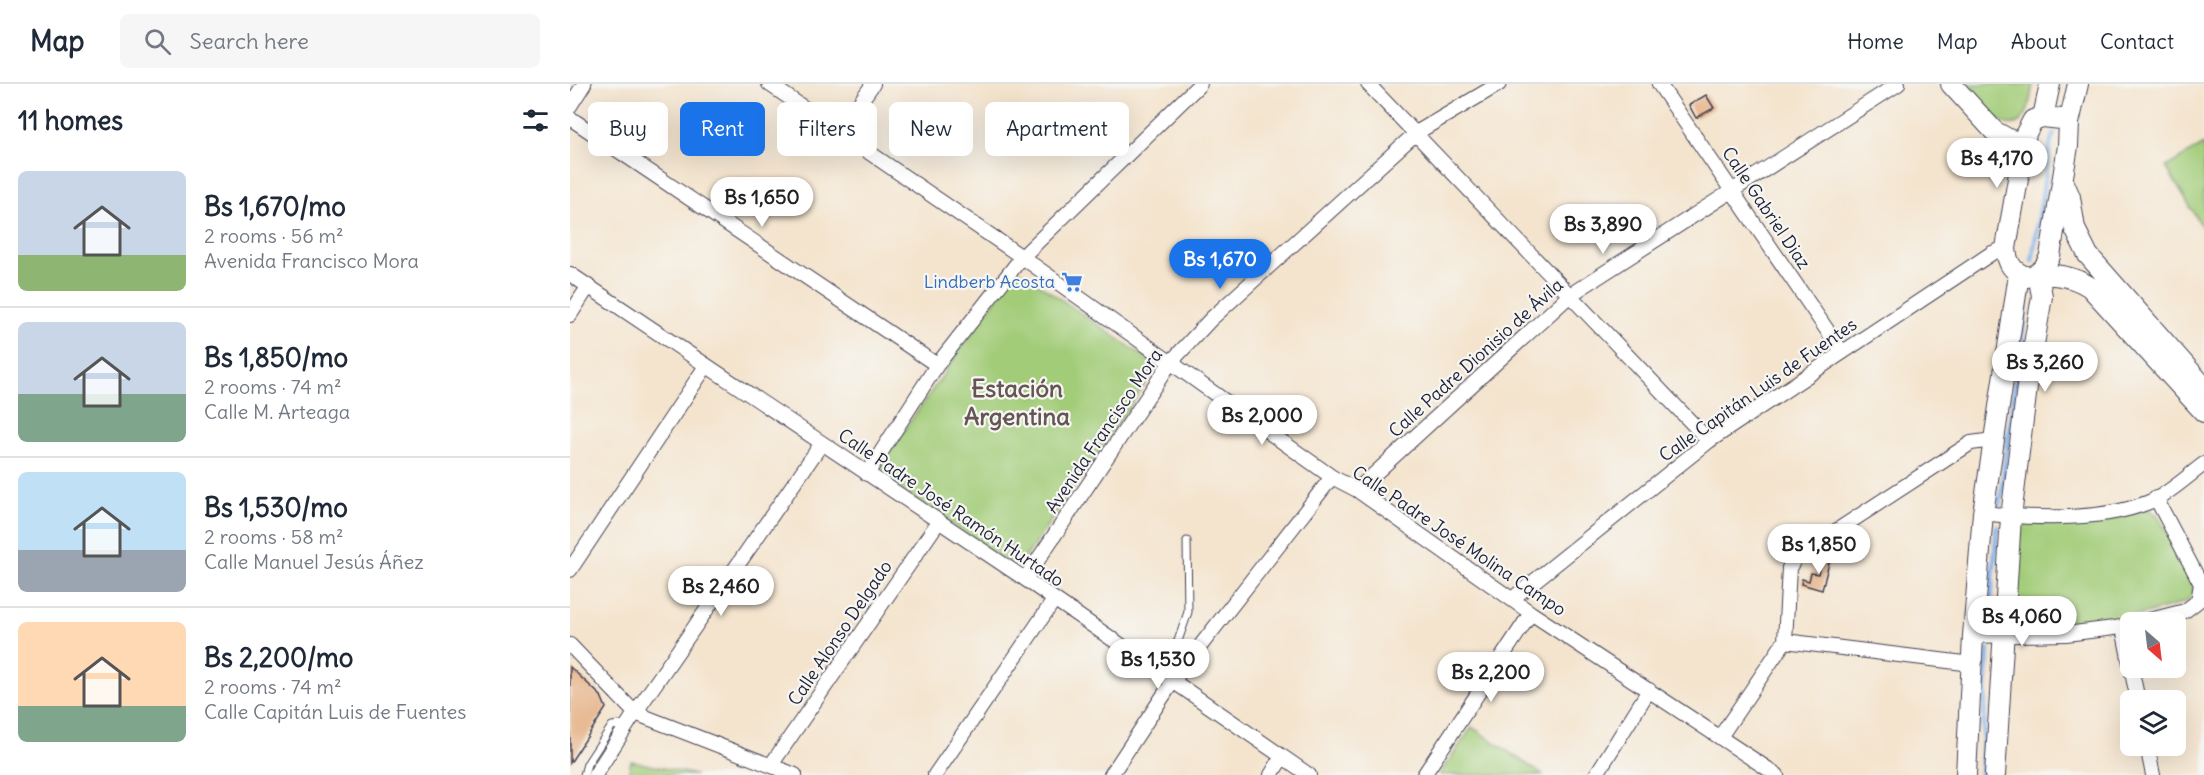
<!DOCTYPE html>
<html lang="en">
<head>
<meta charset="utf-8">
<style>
  body { margin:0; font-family:Delius,sans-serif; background:#f6f6f7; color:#1f2937; height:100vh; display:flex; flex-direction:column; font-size:22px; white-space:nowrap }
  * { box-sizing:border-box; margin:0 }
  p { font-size:20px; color:#747a83 }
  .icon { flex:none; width:33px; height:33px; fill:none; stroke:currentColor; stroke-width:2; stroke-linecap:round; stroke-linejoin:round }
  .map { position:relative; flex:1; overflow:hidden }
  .drawer { display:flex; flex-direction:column; background:#fff; width:570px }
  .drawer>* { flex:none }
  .banner { position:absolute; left:18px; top:18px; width:570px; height:54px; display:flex; gap:12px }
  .needle { width:39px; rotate:152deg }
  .tools { position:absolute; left:1550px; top:528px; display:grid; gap:12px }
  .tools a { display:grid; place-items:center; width:66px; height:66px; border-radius:9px; background:#fff; box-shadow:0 6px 24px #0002; font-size:30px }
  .price { position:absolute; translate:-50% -51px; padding:0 14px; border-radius:21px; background:#fff; color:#222; font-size:20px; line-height:39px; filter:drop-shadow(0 2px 3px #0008) }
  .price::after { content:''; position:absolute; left:50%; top:36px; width:18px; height:14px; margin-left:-9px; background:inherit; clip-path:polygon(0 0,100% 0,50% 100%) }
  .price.current { background:#1a73e8; color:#fff }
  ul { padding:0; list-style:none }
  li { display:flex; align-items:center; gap:18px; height:150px; padding:0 18px }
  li+li { border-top:2px solid #e0e1e3 }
  li span { display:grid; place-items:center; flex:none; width:168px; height:120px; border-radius:9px; color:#555 }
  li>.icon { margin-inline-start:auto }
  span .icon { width:72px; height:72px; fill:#fffc; stroke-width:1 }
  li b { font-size:26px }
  h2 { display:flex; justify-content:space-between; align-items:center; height:72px; padding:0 18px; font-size:26px }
  .tag { padding:0 21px; border-radius:9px; background:#fff; box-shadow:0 6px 24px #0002; font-size:21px; line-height:54px }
  .tag.current { background:#1a73e8; color:#fff }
  header { display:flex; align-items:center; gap:36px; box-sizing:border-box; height:84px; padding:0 30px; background:#fff; border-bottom:2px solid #e0e1e3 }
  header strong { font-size:28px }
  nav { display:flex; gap:33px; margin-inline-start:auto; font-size:21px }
  .search { width:420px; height:54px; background:#f6f6f7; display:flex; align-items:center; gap:15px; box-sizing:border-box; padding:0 21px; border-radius:9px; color:#747a83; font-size:22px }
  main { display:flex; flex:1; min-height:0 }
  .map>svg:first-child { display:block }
</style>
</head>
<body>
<header>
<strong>Map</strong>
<div class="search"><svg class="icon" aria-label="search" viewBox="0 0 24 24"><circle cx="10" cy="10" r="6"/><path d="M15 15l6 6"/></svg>Search here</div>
<nav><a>Home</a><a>Map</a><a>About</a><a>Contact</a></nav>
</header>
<main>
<section class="drawer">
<h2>11 homes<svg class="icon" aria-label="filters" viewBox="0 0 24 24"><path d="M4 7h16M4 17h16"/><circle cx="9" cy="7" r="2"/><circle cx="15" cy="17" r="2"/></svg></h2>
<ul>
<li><span style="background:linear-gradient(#c9d6e8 70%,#8fb573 0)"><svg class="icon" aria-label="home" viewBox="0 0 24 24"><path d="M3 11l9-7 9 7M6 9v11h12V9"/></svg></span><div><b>Bs 1,670/mo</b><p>2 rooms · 56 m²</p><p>Avenida Francisco Mora</p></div></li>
<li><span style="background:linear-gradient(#c9d6e8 60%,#7fa58c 0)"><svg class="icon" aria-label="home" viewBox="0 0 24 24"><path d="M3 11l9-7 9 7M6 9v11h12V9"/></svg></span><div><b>Bs 1,850/mo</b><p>2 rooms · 74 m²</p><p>Calle M. Arteaga</p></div></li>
<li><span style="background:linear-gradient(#bfe0f5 65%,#9aa5b1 0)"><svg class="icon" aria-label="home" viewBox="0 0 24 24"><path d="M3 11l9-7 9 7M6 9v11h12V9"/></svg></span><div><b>Bs 1,530/mo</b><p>2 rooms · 58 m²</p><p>Calle Manuel Jesús Áñez</p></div></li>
<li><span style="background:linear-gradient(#ffd9b3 70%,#7fa58c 0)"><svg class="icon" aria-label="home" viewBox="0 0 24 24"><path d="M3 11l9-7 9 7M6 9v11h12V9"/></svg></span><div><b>Bs 2,200/mo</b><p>2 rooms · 74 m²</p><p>Calle Capitán Luis de Fuentes</p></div></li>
</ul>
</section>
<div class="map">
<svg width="1634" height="691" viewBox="0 0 1634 691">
  <rect width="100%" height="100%" fill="#f6f6f2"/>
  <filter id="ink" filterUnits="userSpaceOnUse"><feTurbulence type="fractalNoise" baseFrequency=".0167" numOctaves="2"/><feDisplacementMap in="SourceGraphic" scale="12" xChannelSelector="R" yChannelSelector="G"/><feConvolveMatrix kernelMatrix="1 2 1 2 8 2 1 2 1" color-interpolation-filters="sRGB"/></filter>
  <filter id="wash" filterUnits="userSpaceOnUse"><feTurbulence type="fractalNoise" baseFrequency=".008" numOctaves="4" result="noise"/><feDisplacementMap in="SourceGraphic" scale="24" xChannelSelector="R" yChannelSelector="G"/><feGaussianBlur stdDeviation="1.35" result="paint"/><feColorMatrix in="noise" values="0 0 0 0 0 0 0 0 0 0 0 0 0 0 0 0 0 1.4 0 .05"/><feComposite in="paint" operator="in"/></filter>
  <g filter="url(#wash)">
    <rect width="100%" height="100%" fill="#f4e4ce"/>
    <!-- green -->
    <path fill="#a2cc78" stroke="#62775a" stroke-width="1.5" d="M1394 0H1463C1461 9 1460 24 1455 32 1436 59 1406 14 1394 0Z
      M1634 60V146L1596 83Z
      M447 185 582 278 581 292 455 474 441 481 305 388Z
      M1577 425 1588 431 1622 496C1624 502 1625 508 1621 513 1615 520 1604 522 1596 524 1545 540 1493 544 1440 548L1448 440 1531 438Z
      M902 643 973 691H869Z
      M61 677 126 691H58Z"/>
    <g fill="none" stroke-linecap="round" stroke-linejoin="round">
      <!-- stream -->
      <path stroke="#80b4ee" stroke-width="4.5" d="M1462 177 1481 57 1484 49
        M1430 420 1458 204
        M1419 542 1427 443
        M1411 691 1418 565"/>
    </g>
    <g id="blocks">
      <!-- building -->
      <path fill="#e6b388" d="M1136 11 1144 24 1126 34 1119 21Z
        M1257 471H1261L1252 506 1231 500 1232 495 1239 497 1241 489 1248 490 1252 475Z
        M0 583 31 612 36 624 0 679Z"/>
    </g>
  </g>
  <g filter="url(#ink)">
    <use href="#blocks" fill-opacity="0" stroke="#423f51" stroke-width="1.5"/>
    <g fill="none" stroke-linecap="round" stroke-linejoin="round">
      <defs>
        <path id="lane" d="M587 586 608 557 618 528 617 457
          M14 691 17 680 42 642 58 640"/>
        <path id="street" d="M199 0 452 173 762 393 787 406 961 529 1207 691
          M798 0 1139 357
          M1089 0 1272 268
          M0 22 14 0
          M0 34 367 281
          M269 48 303 0
          M0 190 455 495 739 691
          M0 231 18 203
          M297 390 367 281 452 173 630 0
          M787 406 1000 211 1328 0
          M1413 429C1464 435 1538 438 1586 415 1603 406 1619 391 1634 380
          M0 486 136 282
          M455 495 600 279 641 235 846 49 929 0
          M942 515 1139 357 1422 169 1436 164
          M1572 538 1615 527 1628 517 1631 500 1586 414
          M1553 544 1560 579
          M1403 552 1496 550 1560 542
          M1215 557 1402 580
          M0 561 65 629 225 691
          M1561 584 1568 616
          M1150 653 1215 557 1219 484 1226 473 1401 359 1423 356
          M1577 662 1583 691
          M201 681 369 437
          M25 691 65 629 252 359
          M365 691 484 516
          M541 691 603 597 762 393
          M701 691 712 673
          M854 691 961 529
          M1026 691 1079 606"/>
        <path id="secondary" d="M1381 0 1424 47 1440 56 1454 58
          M1473 33 1491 35 1499 39 1498 62 1480 172C1475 184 1470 190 1457 193 1443 188 1437 180 1436 164L1456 49 1463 36Z
          M1473 33 1480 0
          M1499 39 1508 0
          M1494 99 1500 113 1505 145 1518 171 1634 303
          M1469 190C1489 191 1503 192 1520 203L1634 328
          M1396 691 1403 552 1413 429 1449 190
          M1425 691 1441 433 1457 303 1472 212 1468 191"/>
      </defs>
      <!-- lane casing -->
      <use href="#lane" stroke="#423f51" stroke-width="9"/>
      <!-- street casing -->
      <use href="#street" stroke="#423f51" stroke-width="16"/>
      <!-- secondary casing -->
      <use href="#secondary" stroke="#423f51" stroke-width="22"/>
      <!-- lane -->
      <use href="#lane" stroke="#fff" stroke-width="7"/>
      <!-- street -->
      <use href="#street" stroke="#fff" stroke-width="14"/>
      <!-- secondary -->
      <use href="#secondary" stroke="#fff" stroke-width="20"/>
    </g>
  </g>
  <!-- icons -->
  <defs>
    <symbol id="supermarket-bare" viewBox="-9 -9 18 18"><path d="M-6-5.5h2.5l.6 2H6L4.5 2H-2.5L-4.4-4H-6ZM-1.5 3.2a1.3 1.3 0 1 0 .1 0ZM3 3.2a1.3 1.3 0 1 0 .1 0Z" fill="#3f7fe0" stroke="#f6f6f2" stroke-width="2.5" paint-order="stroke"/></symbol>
  </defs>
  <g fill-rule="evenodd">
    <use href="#supermarket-bare" x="487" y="183" width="30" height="30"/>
  </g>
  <g text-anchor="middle" stroke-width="4.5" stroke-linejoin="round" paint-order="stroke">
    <!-- street labels -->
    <g font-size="18" fill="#22223b" stroke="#f6f6f2">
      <text transform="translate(1196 124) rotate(56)" y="6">Calle Gabriel Diaz</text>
      <text transform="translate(906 274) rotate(-42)" y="6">Calle Padre Dionisio de Ávila</text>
      <text transform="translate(1188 306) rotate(-35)" y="6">Calle Capitán Luis de Fuentes</text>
      <text transform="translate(534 347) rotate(-56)" y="6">Avenida Francisco Mora</text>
      <text transform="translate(381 424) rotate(34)" y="6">Calle Padre José Ramón Hurtado</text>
      <text transform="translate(889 457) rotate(34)" y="6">Calle Padre José Molina Campo</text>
      <text transform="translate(270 549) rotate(-56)" y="6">Calle Alonso Delgado</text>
    </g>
    <!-- shop labels -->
    <g font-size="18" fill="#366cbe" stroke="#f6f6f2" text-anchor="end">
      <text x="485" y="204">Lindberb Acosta</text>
    </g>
    <!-- district labels -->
    <g font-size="24" font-weight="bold" fill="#675556" stroke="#f6f6f2">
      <text x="447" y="313">Estación<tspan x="447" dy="28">Argentina</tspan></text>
    </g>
  </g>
</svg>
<div class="tools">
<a><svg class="needle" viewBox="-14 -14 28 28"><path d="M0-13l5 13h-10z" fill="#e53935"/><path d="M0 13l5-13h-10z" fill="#747a83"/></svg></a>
<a><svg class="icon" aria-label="layers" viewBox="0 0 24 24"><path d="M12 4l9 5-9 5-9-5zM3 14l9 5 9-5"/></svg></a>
</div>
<b class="price" style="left:1427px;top:105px">Bs 4,170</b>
<b class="price" style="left:192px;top:144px">Bs 1,650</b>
<b class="price" style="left:1033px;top:171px">Bs 3,890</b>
<b class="price current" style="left:650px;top:206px">Bs 1,670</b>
<b class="price" style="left:1475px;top:309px">Bs 3,260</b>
<b class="price" style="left:692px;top:362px">Bs 2,000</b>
<b class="price" style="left:1249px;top:491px">Bs 1,850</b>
<b class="price" style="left:151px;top:533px">Bs 2,460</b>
<b class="price" style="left:1452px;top:563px">Bs 4,060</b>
<b class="price" style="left:588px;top:606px">Bs 1,530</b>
<b class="price" style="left:921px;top:619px">Bs 2,200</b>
<div class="banner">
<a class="tag">Buy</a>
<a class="tag current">Rent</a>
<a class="tag">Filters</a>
<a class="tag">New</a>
<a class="tag">Apartment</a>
</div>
</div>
</main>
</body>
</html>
